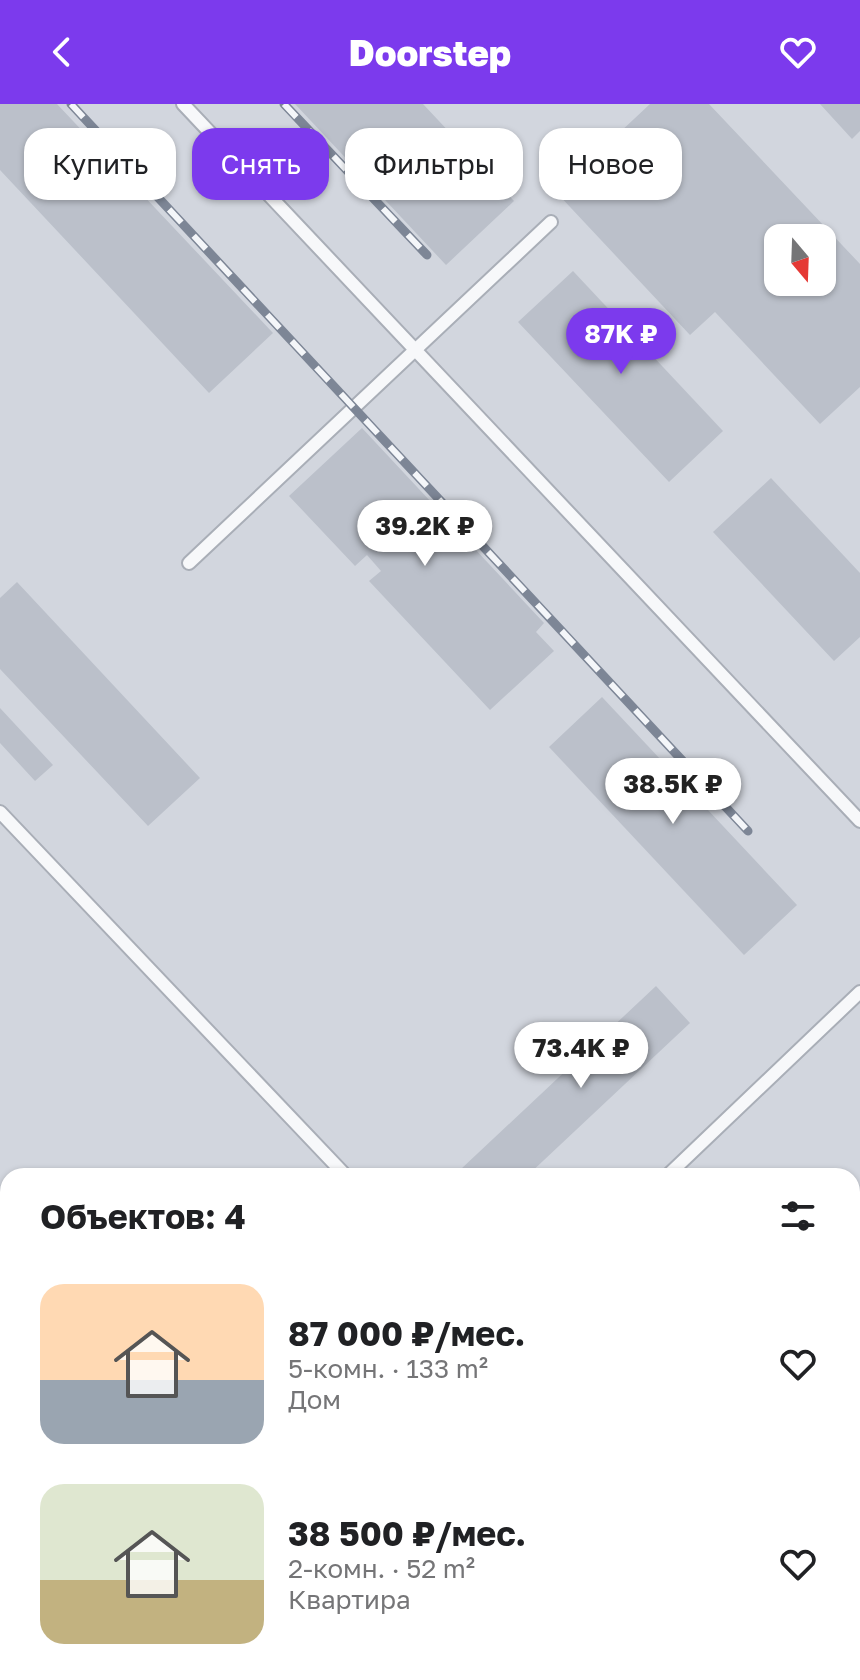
<!DOCTYPE html>
<html lang="ru">
<head>
<meta charset="utf-8">
<style>
  body { margin:0; font-family:"Golos Text",sans-serif; background:#f2f2f2; color:#202124; height:100vh; display:flex; flex-direction:column; font-size:30px; white-space:nowrap }
  * { box-sizing:border-box; margin:0 }
  p { font-size:26px; color:#757577 }
  .icon { flex:none; width:44px; height:44px; fill:none; stroke:currentColor; stroke-width:2; stroke-linecap:round; stroke-linejoin:round }
  .map { position:relative; flex:1; overflow:hidden }
  .drawer { position:absolute; left:0px; top:1064px; width:860px; height:512px; display:flex; flex-direction:column; background:#fff; border-radius:24px 24px 0 0; box-shadow:0 2px 6px #0004 }
  .drawer>* { flex:none }
  .top-card { position:absolute; left:24px; top:24px; width:812px; height:72px; display:flex; gap:16px }
  .needle { width:52px; rotate:161deg }
  .tools { position:absolute; left:764px; top:120px; display:grid; gap:16px }
  .tools a { display:grid; place-items:center; width:72px; height:72px; border-radius:16px; background:#fff; box-shadow:0 2px 6px #0004; font-size:40px }
  .price { position:absolute; translate:-50% -68px; padding:0 18px; border-radius:28px; background:#fff; color:#222; font-size:26px; line-height:52px; filter:drop-shadow(0 2px 4px #0008) }
  .price::after { content:''; position:absolute; left:50%; top:48px; width:24px; height:18px; margin-left:-12px; background:inherit; clip-path:polygon(0 0,100% 0,50% 100%) }
  .price.active { background:#7c3aed; color:#fff }
  ul { padding:0; list-style:none }
  li { display:flex; align-items:center; gap:24px; height:200px; padding:0 40px }
  li span { display:grid; place-items:center; flex:none; width:224px; height:160px; border-radius:24px; color:#555 }
  li>.icon { margin-inline-start:auto }
  span .icon { width:96px; height:96px; fill:#fffc; stroke-width:1 }
  li b { font-size:34px }
  h2 { display:flex; justify-content:space-between; align-items:center; height:96px; padding:0 40px; font-size:34px }
  .chip { padding:0 28px; border-radius:24px; background:#fff; box-shadow:0 2px 6px #0004; font-size:28px; line-height:72px }
  .chip.active { background:#7c3aed; color:#fff }
  header { display:flex; justify-content:space-between; align-items:center; height:104px; padding:0 40px; background:#7c3aed; color:#fff; font-size:36px; font-weight:800 }
  .map>svg:first-child { display:block }
</style>
</head>
<body>
<header><svg class="icon" aria-label="back" viewBox="0 0 24 24"><path d="M15 5l-7 7 7 7"/></svg>Doorstep<svg class="icon" aria-label="heart" viewBox="0 0 24 24"><path d="M12 20l-8-8c-3-5 5-10 8-4 3-6 11-1 8 4z"/></svg></header>
<div class="map">
<svg width="860" height="1576" viewBox="0 0 860 1576">
  <rect width="100%" height="100%" fill="#e4e7ec"/>
  <!-- built -->
  <path fill="#d2d6de" fill-rule="evenodd" d="M0 0H860V1576H0ZM778 134H822V178H778ZM8 1072H852V1568H8Z"/>
  <!-- building -->
  <path fill="#bbc0ca" fill-rule="evenodd" d="M0 0H57L273 229 209 289 0 66Z
    M295 0H423L514 97 446 161Z
    M650 0H709L860 160V283L820 320 715 208 690 231 556 88ZM778 134H822V178H778Z
    M820 0H860V27L852 35Z
    M573 167 723 327 669 378 518 218Z
    M362 324 544 519 536 528 554 547 490 606 369 477 381 467 367 451 355 462 289 392Z
    M771 374 860 469V533L834 557 713 428Z
    M17 478 200 674 148 722 0 565V494Z
    M602 593 797 801 744 851 549 643Z
    M0 604 53 661 35 677 0 639Z
    M656 882 690 919 527 1072H468L461 1065Z
    M8 1145V1170L0 1159Z
    M0 1313 8 1322V1360L0 1351Z
    M860 1330V1393L852 1400V1337Z
    M301 1568H397L388 1576H292Z"/>
  <g fill="none" stroke-linecap="round" stroke-linejoin="round">
    <defs>
      <path id="service" d="M183 0 860 717
        M189 459 551 118
        M0 708 346 1072
        M667 1072 860 888
        M807 1568 814 1576
        M131 1576 140 1568"/>
    </defs>
    <!-- service casing -->
    <use href="#service" stroke="#a9aeb7" stroke-width="16"/>
    <!-- service -->
    <use href="#service" stroke="#f7f8fa" stroke-width="12"/>
    <defs>
      <path id="rail" d="M71 0 748 727
        M284 0 427 151
        M0 1428 2 1430"/>
    </defs>
    <!-- rail casing -->
    <use href="#rail" stroke="#7d8696" stroke-width="9"/>
    <!-- rail -->
    <use href="#rail" stroke="#f4f6f9" stroke-width="6" stroke-dasharray="18" stroke-linecap="butt"/>
  </g>
</svg>
<div class="tools">
<a><svg class="needle" viewBox="-14 -14 28 28"><path d="M0-13l5 13h-10z" fill="#e53935"/><path d="M0 13l5-13h-10z" fill="#757577"/></svg></a>
</div>
<b class="price active" style="left:621px;top:272px">87K ₽</b>
<b class="price" style="left:425px;top:464px">39.2K ₽</b>
<b class="price" style="left:673px;top:722px">38.5K ₽</b>
<b class="price" style="left:581px;top:986px">73.4K ₽</b>
<div class="top-card">
<a class="chip">Купить</a>
<a class="chip active">Снять</a>
<a class="chip">Фильтры</a>
<a class="chip">Новое</a>
</div>
<section class="drawer">
<h2>Объектов: 4<svg class="icon" aria-label="filters" viewBox="0 0 24 24"><path d="M4 7h16M4 17h16"/><circle cx="9" cy="7" r="2"/><circle cx="15" cy="17" r="2"/></svg></h2>
<ul>
<li><span style="background:linear-gradient(#ffd9b3 60%,#9aa5b1 0)"><svg class="icon" aria-label="home" viewBox="0 0 24 24"><path d="M3 11l9-7 9 7M6 9v11h12V9"/></svg></span><div><b>87 000 ₽/мес.</b><p>5-комн. · 133 m²</p><p>Дом</p></div><svg class="icon" aria-label="heart" viewBox="0 0 24 24"><path d="M12 20l-8-8c-3-5 5-10 8-4 3-6 11-1 8 4z"/></svg></li>
<li><span style="background:linear-gradient(#dfe7d0 60%,#c2b280 0)"><svg class="icon" aria-label="home" viewBox="0 0 24 24"><path d="M3 11l9-7 9 7M6 9v11h12V9"/></svg></span><div><b>38 500 ₽/мес.</b><p>2-комн. · 52 m²</p><p>Квартира</p></div><svg class="icon" aria-label="heart" viewBox="0 0 24 24"><path d="M12 20l-8-8c-3-5 5-10 8-4 3-6 11-1 8 4z"/></svg></li>
</ul>
</section>
</div>
</body>
</html>
